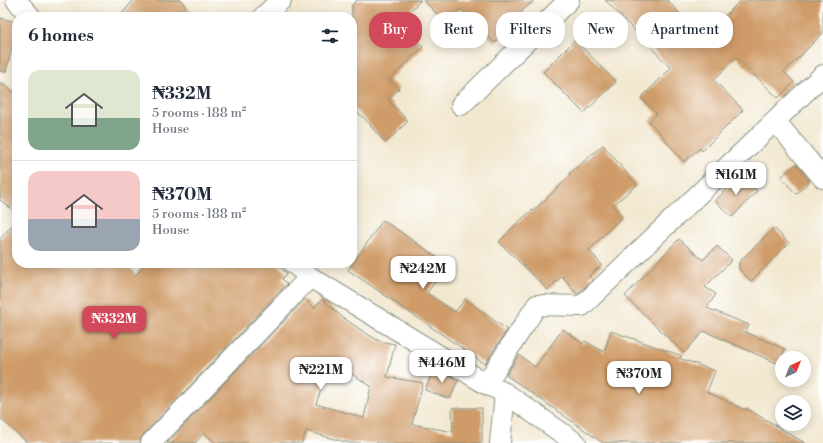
<!DOCTYPE html>
<html lang="en">
<head>
<meta charset="utf-8">
<style>
  body { margin:0; font-family:"Libre Bodoni",serif; background:#f2f2f3; color:#1f2937; height:100vh; display:flex; flex-direction:column; font-size:15px; white-space:nowrap }
  * { box-sizing:border-box; margin:0 }
  p { font-size:13px; color:#747a83 }
  .icon { flex:none; width:22px; height:22px; fill:none; stroke:currentColor; stroke-width:2; stroke-linecap:round; stroke-linejoin:round }
  .map { position:relative; flex:1; overflow:hidden }
  .side { position:absolute; left:12px; top:12px; width:345px; height:256px; display:flex; flex-direction:column; background:#fff; border-radius:16px; box-shadow:0 2px 10px #0003 }
  .side>* { flex:none }
  .guide { position:absolute; left:369px; top:12px; width:380px; height:36px; display:flex; gap:8px }
  .needle { width:26px; rotate:43deg }
  .tools { position:absolute; left:775px; top:351px; display:grid; gap:8px }
  .tools a { display:grid; place-items:center; width:36px; height:36px; border-radius:50%; background:#fff; box-shadow:0 2px 10px #0003; font-size:20px }
  .price { position:absolute; translate:-50% -34px; padding:0 9px; border-radius:8px; background:#fff; color:#222; font-size:13px; line-height:26px; filter:drop-shadow(0 1px 2px #0008) }
  .price::after { content:''; position:absolute; left:50%; top:24px; width:12px; height:9px; margin-left:-6px; background:inherit; clip-path:polygon(0 0,100% 0,50% 100%) }
  .price.selected { background:#d1495b; color:#fff }
  ul { padding:0; list-style:none }
  li { display:flex; align-items:center; gap:12px; height:100px; padding:0 16px }
  li+li { border-top:1px solid #e0e1e3 }
  li span { display:grid; place-items:center; flex:none; width:112px; height:80px; border-radius:12px; color:#555 }
  li>.icon { margin-inline-start:auto }
  span .icon { width:48px; height:48px; fill:#fffc; stroke-width:1 }
  li b { font-size:17px }
  h2 { display:flex; justify-content:space-between; align-items:center; height:48px; padding:0 16px; font-size:17px }
  .chip { padding:0 14px; border-radius:16px; background:#fff; box-shadow:0 2px 10px #0003; font-size:14px; line-height:36px }
  .chip.selected { background:#d1495b; color:#fff }
  .map>svg:first-child { display:block }
</style>
</head>
<body>
<div class="map">
<svg width="823" height="443" viewBox="0 0 823 443">
  <rect width="100%" height="100%" fill="#fff"/>
  <filter id="ink" filterUnits="userSpaceOnUse"><feTurbulence type="fractalNoise" baseFrequency=".025" numOctaves="2"/><feDisplacementMap in="SourceGraphic" scale="8" xChannelSelector="R" yChannelSelector="G"/><feConvolveMatrix kernelMatrix="1 2 1 2 8 2 1 2 1" color-interpolation-filters="sRGB"/></filter>
  <filter id="wash" filterUnits="userSpaceOnUse"><feTurbulence type="fractalNoise" baseFrequency=".012" numOctaves="4" result="noise"/><feDisplacementMap in="SourceGraphic" scale="16" xChannelSelector="R" yChannelSelector="G"/><feGaussianBlur stdDeviation="0.9" result="paint"/><feColorMatrix in="noise" values="0 0 0 0 0 0 0 0 0 0 0 0 0 0 0 0 0 1.4 0 .05"/><feComposite in="paint" operator="in"/></filter>
  <g filter="url(#wash)">
    <rect width="100%" height="100%" fill="#f2e8d0"/>
    <g id="blocks">
      <!-- building -->
      <path fill="#cf9b68" fill-rule="evenodd" d="M134 0H181L193 17H119Z
        M357 0H421L399 22 423 47 389 80 399 89 388 100 408 121 386 143 370 126 371 125 352 107V5Z
        M423 0H534L521 12 523 14 495 43 460 9 446 23Z
        M605 0H667L703 38 741 0H823V33L784 72 794 82 778 98 736 57 714 80 743 110 702 151 700 148 684 162 649 121 657 114 641 98 671 68Z
        M0 18 17 22V47L13 43 6 72 0 71Z
        M575 40 616 82 584 113 543 72Z
        M0 82 17 94V213L0 200Z
        M603 145 637 185 613 205 622 217 589 250 602 265 589 276 593 280 577 294 562 276 548 290 499 242 515 225 532 210 533 211 570 176 569 174Z
        M796 164 810 181 796 194 781 177Z
        M740 175 757 191 732 217 715 201Z
        M17 220V263H123L136 275 145 263H276L287 274 282 279 287 284 143 435 140 443H28L0 418V239Z
        M383 220 447 264 427 293 455 312 465 299 507 330 485 364 348 270Z
        M774 228 789 243 751 281 739 269V262Z
        M679 239 703 260 717 246 732 260 705 287 716 294 707 308 749 325 745 332 785 349 779 364 704 331 684 353 625 296Z
        M305 299 314 308 322 299 342 317 364 332 379 341 395 344 387 377 423 383 412 424 453 432 452 408H482V443H349L306 431 302 443H216L204 433 195 443H167ZM331 361 371 386 364 418 316 404Z
        M563 329 583 344 585 341 604 352 611 331 682 356 679 358 715 371 707 392 745 410 746 408 805 443H603L506 375 519 355 535 367Z
        M435 366 458 380 450 399 425 390Z"/>
    </g>
  </g>
  <g filter="url(#ink)">
    <use href="#blocks" fill-opacity="0" stroke="#889282" stroke-width="1"/>
    <g fill="none" stroke-linecap="round" stroke-linejoin="round">
      <defs>
        <path id="minor" d="M16 0 31 17
          M263 17 281 0
          M461 105 569 0
          M776 122 823 178
          M293 263 310 277 486 384 505 393 576 443
          M486 384 537 305 582 306 823 75
          M151 443 310 277
          M500 443 505 393"/>
      </defs>
      <!-- minor casing -->
      <use href="#minor" stroke="#889282" stroke-width="22"/>
      <!-- minor -->
      <use href="#minor" stroke="#fff" stroke-width="20"/>
    </g>
  </g>
</svg>
<div class="tools">
<a><svg class="needle" viewBox="-14 -14 28 28"><path d="M0-13l5 13h-10z" fill="#e53935"/><path d="M0 13l5-13h-10z" fill="#747a83"/></svg></a>
<a><svg class="icon" aria-label="layers" viewBox="0 0 24 24"><path d="M12 4l9 5-9 5-9-5zM3 14l9 5 9-5"/></svg></a>
</div>
<b class="price" style="left:736px;top:196px">₦161M</b>
<b class="price" style="left:423px;top:290px">₦242M</b>
<b class="price selected" style="left:114px;top:340px">₦332M</b>
<b class="price" style="left:442px;top:384px">₦446M</b>
<b class="price" style="left:321px;top:391px">₦221M</b>
<b class="price" style="left:639px;top:395px">₦370M</b>
<div class="guide">
<a class="chip selected">Buy</a>
<a class="chip">Rent</a>
<a class="chip">Filters</a>
<a class="chip">New</a>
<a class="chip">Apartment</a>
</div>
<section class="side">
<h2>6 homes<svg class="icon" aria-label="filters" viewBox="0 0 24 24"><path d="M4 7h16M4 17h16"/><circle cx="9" cy="7" r="2"/><circle cx="15" cy="17" r="2"/></svg></h2>
<ul>
<li><span style="background:linear-gradient(#dfe7d0 60%,#7fa58c 0)"><svg class="icon" aria-label="home" viewBox="0 0 24 24"><path d="M3 11l9-7 9 7M6 9v11h12V9"/></svg></span><div><b>₦332M</b><p>5 rooms · 188 m²</p><p>House</p></div></li>
<li><span style="background:linear-gradient(#f6c9c9 60%,#9aa5b1 0)"><svg class="icon" aria-label="home" viewBox="0 0 24 24"><path d="M3 11l9-7 9 7M6 9v11h12V9"/></svg></span><div><b>₦370M</b><p>5 rooms · 188 m²</p><p>House</p></div></li>
</ul>
</section>
</div>
</body>
</html>
